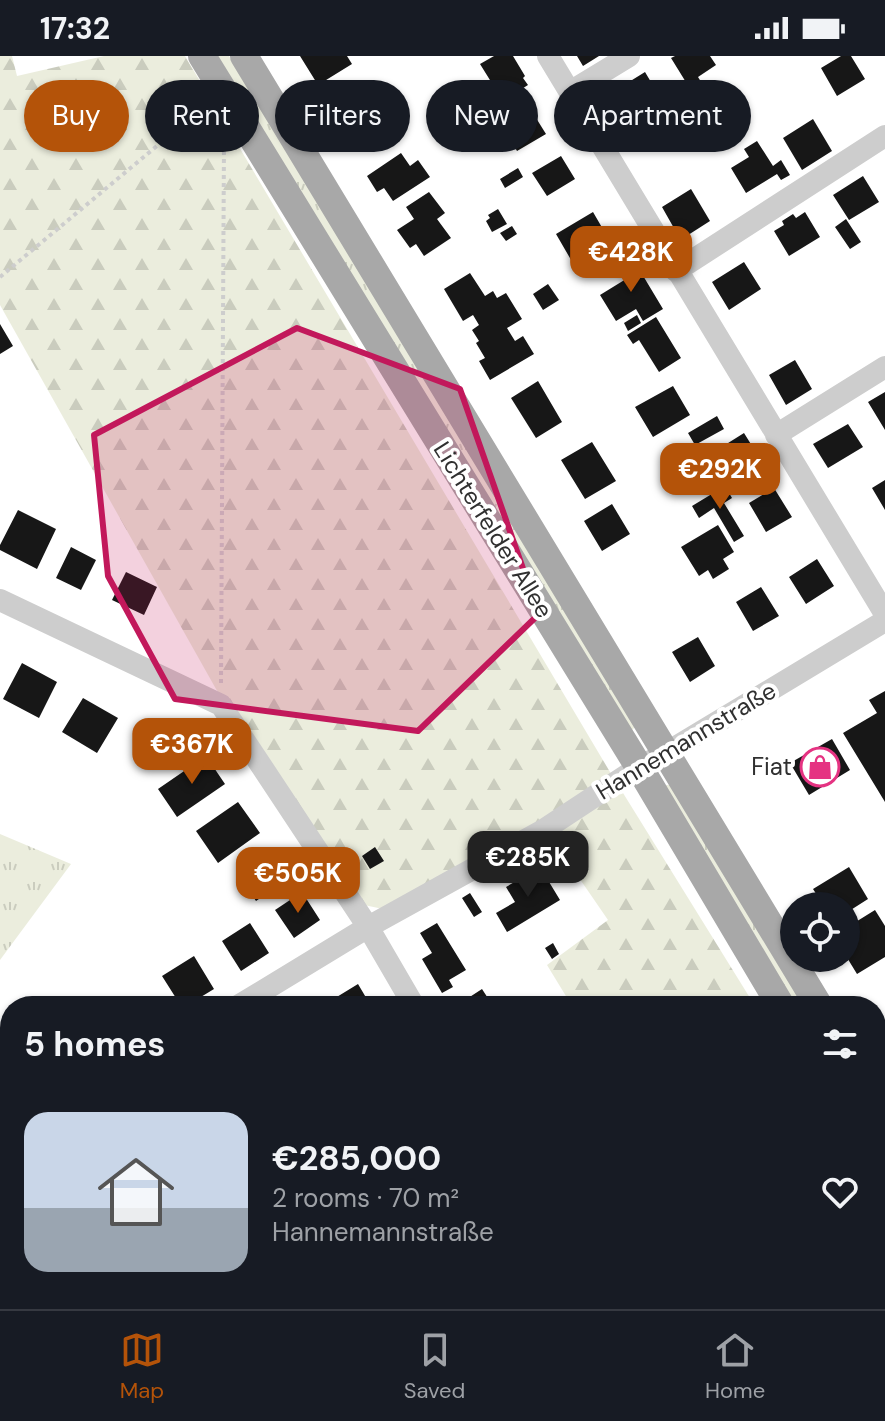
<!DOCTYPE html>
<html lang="en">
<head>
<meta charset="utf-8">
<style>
  body { margin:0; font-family:"DM Sans",sans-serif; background:#242831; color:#f1f3f6; height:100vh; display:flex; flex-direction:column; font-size:30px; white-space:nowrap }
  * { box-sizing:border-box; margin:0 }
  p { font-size:26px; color:#9ea1a6 }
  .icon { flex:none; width:44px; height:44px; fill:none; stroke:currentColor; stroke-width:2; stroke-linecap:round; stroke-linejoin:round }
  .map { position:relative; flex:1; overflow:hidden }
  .sheet { position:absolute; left:0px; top:940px; width:886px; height:314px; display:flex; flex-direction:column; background:#171b24; border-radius:32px 32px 0 0; box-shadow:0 2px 6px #0004 }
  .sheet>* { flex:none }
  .banner { position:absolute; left:24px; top:24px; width:838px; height:72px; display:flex; gap:16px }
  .controls { position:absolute; left:780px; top:836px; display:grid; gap:16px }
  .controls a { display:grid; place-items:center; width:80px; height:80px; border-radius:50%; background:#171b24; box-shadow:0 2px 6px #0004; font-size:40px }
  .price { position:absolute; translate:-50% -68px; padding:0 18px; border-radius:16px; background:#b45309; color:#fff; font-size:26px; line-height:52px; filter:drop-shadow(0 2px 4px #0008) }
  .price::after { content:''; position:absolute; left:50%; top:48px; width:24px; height:18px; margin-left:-12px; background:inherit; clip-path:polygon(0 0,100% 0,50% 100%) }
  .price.active { background:#222; color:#fff }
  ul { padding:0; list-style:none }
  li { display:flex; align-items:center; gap:24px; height:200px; padding:0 24px }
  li+li { border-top:2px solid #363941 }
  li span { display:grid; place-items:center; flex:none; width:224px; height:160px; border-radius:24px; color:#555 }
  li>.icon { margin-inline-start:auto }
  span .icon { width:96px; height:96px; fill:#fffc; stroke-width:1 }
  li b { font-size:34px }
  h2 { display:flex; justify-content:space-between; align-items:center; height:96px; padding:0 24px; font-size:34px }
  .tag { padding:0 28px; border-radius:36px; background:#171b24; box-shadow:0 2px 6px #0004; font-size:28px; line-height:72px }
  .tag.active { background:#b45309; color:#fff }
  .status { display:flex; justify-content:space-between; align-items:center; height:56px; padding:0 40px; background:#171b24; direction:ltr }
  .status svg { height:22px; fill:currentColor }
  .dock { display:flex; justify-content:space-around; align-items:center; height:112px; border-top:2px solid #363941; background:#171b24; font-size:22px; color:#9ea1a6 }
  .dock a { display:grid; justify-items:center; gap:4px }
  .dock .active { color:#b45309 }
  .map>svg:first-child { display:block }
</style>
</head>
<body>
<div class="status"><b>17:32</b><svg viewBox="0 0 49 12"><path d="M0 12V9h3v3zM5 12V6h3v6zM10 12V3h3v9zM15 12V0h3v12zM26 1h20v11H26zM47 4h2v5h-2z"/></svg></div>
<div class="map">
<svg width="885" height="1253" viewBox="0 0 885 1253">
  <defs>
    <pattern id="grass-tufts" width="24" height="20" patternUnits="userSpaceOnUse" patternTransform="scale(2)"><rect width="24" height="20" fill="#ebeddd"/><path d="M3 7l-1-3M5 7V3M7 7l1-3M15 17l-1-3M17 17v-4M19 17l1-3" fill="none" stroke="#caccbe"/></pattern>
    <pattern id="forest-firs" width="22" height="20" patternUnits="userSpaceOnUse" patternTransform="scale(2)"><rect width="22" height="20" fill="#ebeddd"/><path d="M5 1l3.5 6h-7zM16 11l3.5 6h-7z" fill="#caccbe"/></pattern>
  </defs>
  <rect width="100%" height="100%" fill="#fff"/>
  <!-- grass -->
  <path fill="url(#grass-tufts)" d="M212 0H229L634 668 635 671 631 675Z
    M666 729H670L805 950H792L665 730Z
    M0 778 71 808 0 904Z
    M0 991 10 999V1244H231L237 1253H0Z"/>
  <!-- forest -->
  <path fill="url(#forest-firs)" d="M0 0H12L17 20 104 0H185L610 716 755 950H572L547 909 608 864 540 765 383 853 364 849 216 633 0 249Z
    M876 1145 885 1160V1253H758L752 1244H876Z"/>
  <!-- building -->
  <path fill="#171717" d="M300 0H347L352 8 318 29Z
    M494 0H513L525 20 523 22 528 29 507 42 502 34 498 37 480 8Z
    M577 0H599L583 10Z
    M675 0H710L716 9 698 21 703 29 692 36 671 2Z
    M841 0H851L865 23 837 40 821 12Z
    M645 16 667 53 630 76 608 39Z
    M357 26 374 52 345 69 329 43Z
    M675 32 691 56 680 64 664 39Z
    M526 46 546 78 517 95 498 63Z
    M813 63 832 95 802 114 783 82Z
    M757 85 773 110 781 104 790 119 781 124 777 118 746 137 731 112 749 101 744 93Z
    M401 97 410 110 418 104 430 121 393 145 384 132 377 136 367 120Z
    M561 100 575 123 547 140 532 117Z
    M518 112 523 121 505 132 500 123Z
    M863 120 879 146 849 164 833 139Z
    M691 133 710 165 685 181 679 171 675 174 662 151Z
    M429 136 445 157 437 163 451 182 424 200 416 188 410 192 397 174 414 163 406 151Z
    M498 153 507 168 492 176 486 165 490 162 488 159Z
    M593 156 611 187 574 209 556 178Z
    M805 156 820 181 789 200 774 175 784 169 782 165 793 158 796 162Z
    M846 163 861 186 850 193 835 171Z
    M512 170 517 178 506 185 500 177Z
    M630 198 663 253 643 265 636 253 616 265 600 239 626 223 617 207Z
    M744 206 761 233 729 254 712 226Z
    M470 217 485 240 493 235 497 242 506 237 522 263 507 272 515 285 523 280 534 298 490 324 479 305 485 302 476 287 479 285 472 274 479 269 473 259 463 265 444 233Z
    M548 228 559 244 543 254 533 238Z
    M637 259 641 267 628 275 624 267Z
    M656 261 681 302 659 316 639 284 633 288 627 279Z
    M0 268 13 290 0 298Z
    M795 304 812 333 786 349 769 319Z
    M538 325 562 366 536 382 511 342Z
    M673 330 690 359 653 381 635 351Z
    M885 336V374L868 346Z
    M717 360 724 373 695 389 688 377Z
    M848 368 863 391 828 412 813 388Z
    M744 377 762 406 734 423 717 394Z
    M592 386 616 425 585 443 561 404Z
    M885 424V454L872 432Z
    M725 430 732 442 724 447 744 480 734 486 714 452 699 462 692 450Z
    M774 432 792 461 766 476 749 447Z
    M612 448 630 478 602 495 584 465Z
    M18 454 56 473 37 513 0 494V489Z
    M718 469 734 496 723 503 729 513 713 523 708 514 699 520 681 491Z
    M71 491 96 504 81 534 56 522Z
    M817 503 834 530 806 548 789 521Z
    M126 516 157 531 144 559 112 544Z
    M761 531 779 560 753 575 736 546Z
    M698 581 715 610 690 626 672 596Z
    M22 607 57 626 39 662 3 643Z
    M885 635V746L843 677 877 657 869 644Z
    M83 642 118 662 97 697 62 676Z
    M832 683 850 714 809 739 790 707Z
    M206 700 225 728 177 761 158 733Z
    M238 746 260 777 218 807 196 775Z
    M375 791 384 805 370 813 362 800Z
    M272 794 291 821 256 845 238 818Z
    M540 811 560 844 507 876 496 857 515 846 506 831Z
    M849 811 868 843 846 857V850H824L813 833Z
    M302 836 320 864 294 882 275 854Z
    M470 837 482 856 474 861 462 842Z
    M875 854 885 870V901L857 918 846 900V872Z
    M250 867 269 897 241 915 222 885Z
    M437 867 466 914 449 924 453 931 442 937 422 903 432 897 420 877Z
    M553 887 559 898 552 903 545 892Z
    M194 900 214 933 186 950H181L162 920Z
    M358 928 371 950H329L327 947Z
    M482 933 493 950H461L459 948Z
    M277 1244H312L297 1253H283Z
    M413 1244H425L431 1253H398Z
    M470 1244H522L508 1253H476Z
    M628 1244H676L679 1249 673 1253H634Z"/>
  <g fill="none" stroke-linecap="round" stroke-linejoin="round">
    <!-- path -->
    <path stroke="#cdcdcd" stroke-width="4" stroke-dasharray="4 4" stroke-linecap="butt" d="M0 221 206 49
      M221 627 224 84
      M0 1079 10 1063"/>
    <!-- minor -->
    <path stroke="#cdcdcd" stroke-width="22" d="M548 0 885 558
      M570 36 629 0
      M676 215 885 80
      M776 379 885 311
      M0 544 221 649 368 871 414 950
      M238 950 368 871 545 773 639 711 666 697 885 565
      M588 1244 594 1253"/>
    <!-- major -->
    <path stroke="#a8a8a8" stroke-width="28" d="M202 0 639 711 781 950
      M244 0 819 950
      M876 1044 885 1059
      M876 1109 885 1124"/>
  </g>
  <!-- marked area -->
  <path fill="#c2185b" fill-opacity="0.2" stroke="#c2185b" stroke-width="6" stroke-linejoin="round" d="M297 272 460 333 539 558 418 675 175 643 108 520 94 379Z"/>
  <!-- icons -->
  <defs>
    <symbol id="shop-ring" viewBox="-11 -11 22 22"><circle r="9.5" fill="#fff" stroke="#e53382" stroke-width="1.5"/><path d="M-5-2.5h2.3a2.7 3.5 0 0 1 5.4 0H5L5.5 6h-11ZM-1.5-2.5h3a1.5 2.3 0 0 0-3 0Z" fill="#e53382"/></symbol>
  </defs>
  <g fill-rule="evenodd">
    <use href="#shop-ring" x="798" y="689" width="44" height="44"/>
  </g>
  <g text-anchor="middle" stroke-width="8" stroke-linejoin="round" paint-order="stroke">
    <!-- street labels -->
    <g font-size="24" fill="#303030" stroke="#fff">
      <text transform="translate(493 474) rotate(58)" y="8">Lichterfelder Allee</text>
      <text transform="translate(686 685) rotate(-31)" y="8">Hannemannstraße</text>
    </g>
    <!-- poi labels -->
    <g font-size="24" fill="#303030" stroke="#fff" text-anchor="end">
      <text x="792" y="719">Fiat</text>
    </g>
  </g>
</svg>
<div class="controls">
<a><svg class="icon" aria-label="locate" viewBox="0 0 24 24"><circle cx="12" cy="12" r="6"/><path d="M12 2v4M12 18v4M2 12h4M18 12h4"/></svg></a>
</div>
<b class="price" style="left:631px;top:238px">€428K</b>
<b class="price" style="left:720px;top:455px">€292K</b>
<b class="price" style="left:192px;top:730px">€367K</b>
<b class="price active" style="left:528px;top:843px">€285K</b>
<b class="price" style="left:298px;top:859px">€505K</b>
<div class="banner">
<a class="tag active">Buy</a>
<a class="tag">Rent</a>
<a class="tag">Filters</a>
<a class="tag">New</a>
<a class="tag">Apartment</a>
</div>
<section class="sheet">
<h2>5 homes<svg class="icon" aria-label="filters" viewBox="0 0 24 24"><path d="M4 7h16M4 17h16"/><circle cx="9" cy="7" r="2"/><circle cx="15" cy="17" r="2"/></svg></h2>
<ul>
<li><span style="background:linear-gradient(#c9d6e8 60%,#9aa5b1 0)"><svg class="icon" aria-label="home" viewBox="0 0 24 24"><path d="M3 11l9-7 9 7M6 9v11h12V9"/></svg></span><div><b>€285,000</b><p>2 rooms · 70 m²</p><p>Hannemannstraße</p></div><svg class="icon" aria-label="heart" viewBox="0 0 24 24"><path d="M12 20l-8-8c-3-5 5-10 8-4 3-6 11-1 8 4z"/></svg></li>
</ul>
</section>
</div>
<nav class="dock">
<a class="active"><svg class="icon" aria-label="map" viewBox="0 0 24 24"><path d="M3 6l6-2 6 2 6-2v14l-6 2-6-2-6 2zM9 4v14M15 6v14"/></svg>Map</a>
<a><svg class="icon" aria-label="saved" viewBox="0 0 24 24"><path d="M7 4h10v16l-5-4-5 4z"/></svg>Saved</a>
<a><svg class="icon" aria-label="home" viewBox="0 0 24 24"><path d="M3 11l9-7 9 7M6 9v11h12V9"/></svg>Home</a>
</nav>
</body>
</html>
